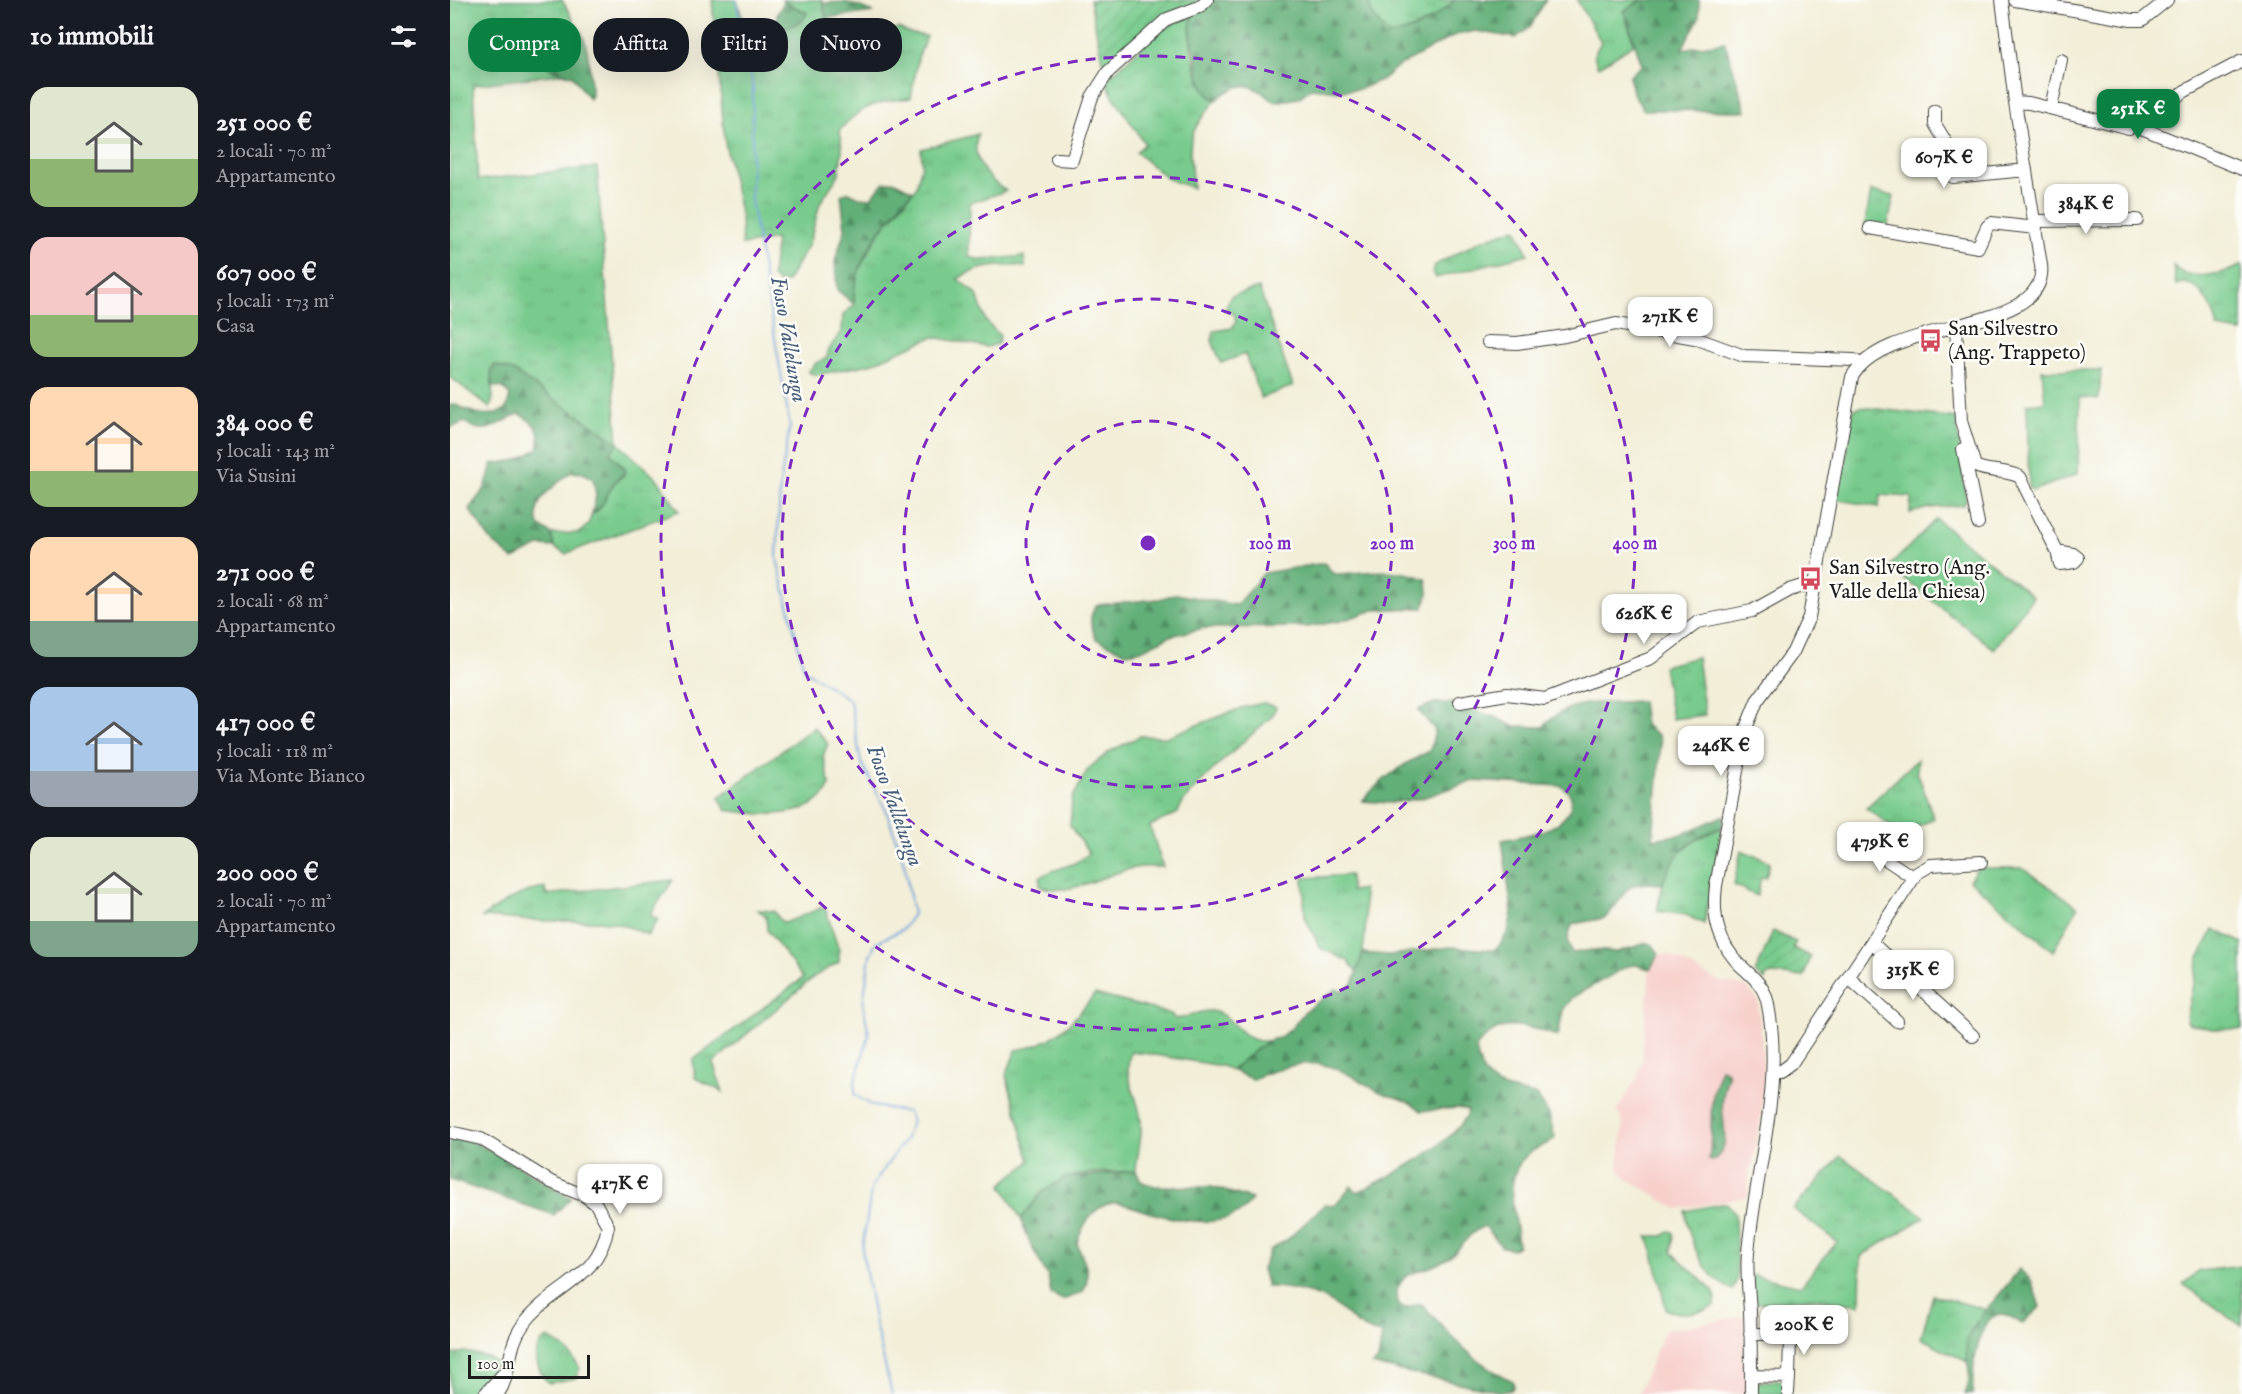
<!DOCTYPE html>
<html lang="it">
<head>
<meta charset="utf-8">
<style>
  body { margin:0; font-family:"IM FELL English",serif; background:#242831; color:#f1f3f6; height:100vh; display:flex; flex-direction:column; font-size:22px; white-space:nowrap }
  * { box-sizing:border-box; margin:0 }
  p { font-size:20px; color:#9ea1a6 }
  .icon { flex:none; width:33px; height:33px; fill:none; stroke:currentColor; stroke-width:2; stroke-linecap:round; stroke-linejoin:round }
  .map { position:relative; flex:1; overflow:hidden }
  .details { display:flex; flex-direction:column; background:#171b24; width:450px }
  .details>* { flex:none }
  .hud { position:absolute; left:18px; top:18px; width:570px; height:54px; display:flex; gap:12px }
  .scale { position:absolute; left:18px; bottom:15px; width:122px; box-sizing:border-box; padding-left:6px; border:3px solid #1c1c1c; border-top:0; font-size:16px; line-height:21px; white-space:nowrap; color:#1c1c1c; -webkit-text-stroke:4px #fdfcf7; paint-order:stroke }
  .price { position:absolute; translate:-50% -51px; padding:0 14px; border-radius:12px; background:#fff; color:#222; font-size:20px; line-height:39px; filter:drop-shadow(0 2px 3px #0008) }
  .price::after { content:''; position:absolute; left:50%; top:36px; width:18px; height:14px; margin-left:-9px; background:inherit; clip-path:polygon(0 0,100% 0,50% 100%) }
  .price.current { background:#0b8043; color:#fff }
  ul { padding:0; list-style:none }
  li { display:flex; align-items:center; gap:18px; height:150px; padding:0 30px }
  li span { display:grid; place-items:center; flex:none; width:168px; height:120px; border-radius:18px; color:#555 }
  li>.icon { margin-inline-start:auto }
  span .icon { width:72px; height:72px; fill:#fffc; stroke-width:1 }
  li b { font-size:26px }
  h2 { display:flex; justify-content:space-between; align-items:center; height:72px; padding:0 30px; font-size:26px }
  .pill { padding:0 21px; border-radius:24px; background:#171b24; box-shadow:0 6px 24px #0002; font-size:21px; line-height:54px }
  .pill.current { background:#0b8043; color:#fff }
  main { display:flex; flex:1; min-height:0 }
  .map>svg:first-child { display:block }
</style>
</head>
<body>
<main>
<section class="details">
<h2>10 immobili<svg class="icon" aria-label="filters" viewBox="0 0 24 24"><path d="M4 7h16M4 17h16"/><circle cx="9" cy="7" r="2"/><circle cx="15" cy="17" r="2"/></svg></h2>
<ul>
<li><span style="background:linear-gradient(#dfe7d0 60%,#8fb573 0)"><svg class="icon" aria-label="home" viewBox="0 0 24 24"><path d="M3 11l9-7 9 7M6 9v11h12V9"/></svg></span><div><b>251 000 €</b><p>2 locali · 70 m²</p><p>Appartamento</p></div></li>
<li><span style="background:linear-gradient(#f6c9c9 65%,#8fb573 0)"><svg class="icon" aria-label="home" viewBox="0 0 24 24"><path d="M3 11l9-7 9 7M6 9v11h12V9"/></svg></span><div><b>607 000 €</b><p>5 locali · 173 m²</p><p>Casa</p></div></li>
<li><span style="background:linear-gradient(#ffd9b3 70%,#8fb573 0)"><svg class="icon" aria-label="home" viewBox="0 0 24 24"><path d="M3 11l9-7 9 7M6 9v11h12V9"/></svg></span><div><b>384 000 €</b><p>5 locali · 143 m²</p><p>Via Susini</p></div></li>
<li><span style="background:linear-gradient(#ffd9b3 70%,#7fa58c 0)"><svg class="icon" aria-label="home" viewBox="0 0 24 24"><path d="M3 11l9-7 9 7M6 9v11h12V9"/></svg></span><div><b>271 000 €</b><p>2 locali · 68 m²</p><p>Appartamento</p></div></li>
<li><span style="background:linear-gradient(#a9c7e8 70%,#9aa5b1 0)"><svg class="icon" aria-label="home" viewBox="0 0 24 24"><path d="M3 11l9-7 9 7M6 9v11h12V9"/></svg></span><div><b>417 000 €</b><p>5 locali · 118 m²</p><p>Via Monte Bianco</p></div></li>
<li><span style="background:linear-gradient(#dfe7d0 70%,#7fa58c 0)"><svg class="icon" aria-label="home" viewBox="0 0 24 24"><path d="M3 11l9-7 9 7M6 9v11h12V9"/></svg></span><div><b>200 000 €</b><p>2 locali · 70 m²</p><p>Appartamento</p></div></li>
</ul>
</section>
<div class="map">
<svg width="1792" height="1394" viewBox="0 0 1792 1394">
  <defs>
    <pattern id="grass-tufts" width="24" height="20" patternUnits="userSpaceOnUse" patternTransform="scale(1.5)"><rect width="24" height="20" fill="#78cb8d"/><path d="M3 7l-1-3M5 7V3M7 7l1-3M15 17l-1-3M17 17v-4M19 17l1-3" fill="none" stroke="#67ae79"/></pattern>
    <pattern id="forest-firs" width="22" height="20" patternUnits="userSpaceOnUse" patternTransform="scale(1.5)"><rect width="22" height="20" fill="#62af78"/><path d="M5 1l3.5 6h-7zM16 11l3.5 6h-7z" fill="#508e62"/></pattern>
    <pattern id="garden-furrows" width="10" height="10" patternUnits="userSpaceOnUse" patternTransform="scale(1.5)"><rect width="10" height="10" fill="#78cb8d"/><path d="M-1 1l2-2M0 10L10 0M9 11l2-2" fill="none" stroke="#67ae79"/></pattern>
  </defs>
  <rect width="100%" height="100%" fill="#fdfcf7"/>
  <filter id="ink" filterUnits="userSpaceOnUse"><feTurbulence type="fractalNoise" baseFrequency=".0167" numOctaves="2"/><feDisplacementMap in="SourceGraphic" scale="12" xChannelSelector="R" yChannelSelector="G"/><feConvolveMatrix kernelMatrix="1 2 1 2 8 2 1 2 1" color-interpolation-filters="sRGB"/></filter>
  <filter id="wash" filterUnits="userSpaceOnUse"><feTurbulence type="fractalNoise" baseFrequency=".008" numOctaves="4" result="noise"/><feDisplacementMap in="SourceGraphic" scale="24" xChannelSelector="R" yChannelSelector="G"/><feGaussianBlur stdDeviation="1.35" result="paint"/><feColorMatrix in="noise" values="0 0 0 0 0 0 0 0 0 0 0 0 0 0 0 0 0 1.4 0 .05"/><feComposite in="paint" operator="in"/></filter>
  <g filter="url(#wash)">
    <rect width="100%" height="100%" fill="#f2eed8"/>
    <!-- built -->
    <path fill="#f7d0cc" d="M1209 954 1220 955 1267 981 1295 986 1308 1000 1314 1074 1311 1116 1302 1167 1300 1168 1297 1197 1227 1209 1176 1178 1168 1169 1173 1129 1172 1119 1166 1111 1186 1080 1192 1061 1200 969Z
      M1295 1316 1297 1394H1188L1215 1330Z"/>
    <!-- grass -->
    <path fill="url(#grass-tufts)" stroke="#4a7454" stroke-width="1.5" d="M0 0H112L126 24H120L101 69 115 73 23 85 28 180 147 167 168 443 208 480 229 511 115 554 104 547 101 534 129 533 138 525 142 514 148 511 164 483 174 475V467L159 453 168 443 63 371 41 370 43 399 40 408 0 377Z
      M262 0H287L305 58 311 56V31L317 26 332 27 357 13 331 0H372L382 44 449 28 458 33 477 36 468 58 461 98C431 101 410 105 390 130L392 150 389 174 370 203 359 244 337 282 329 283 322 277 326 239 292 245 291 217 275 143Z
      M918 0H1005C983 20 967 30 938 36L922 14Z
      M1127 0H1192L1174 11 1184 44 1148 67 1144 55 1151 42Z
      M742 15C737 39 744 87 766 100 734 137 739 141 743 188L718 179 686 152 695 144 663 96 656 80C682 57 709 25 742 15Z
      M528 134C520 158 536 178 556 191L520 203 519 257 533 260 574 256 575 267C553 264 526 266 508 279L527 295 536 321 550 336 548 344 537 347 483 337 420 364 366 375 358 372 366 363 377 358 378 351 392 330 393 315 404 304 405 280 413 262 429 233 466 188 472 164 471 149Z
      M1421 191 1444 196 1437 229 1415 225Z
      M1066 228 1078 254 986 278 982 272 985 265 1030 241Z
      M1723 265C1735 283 1776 274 1792 265V332L1767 328C1767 311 1745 274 1726 285Z
      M809 288 843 386 811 398 795 354 771 363 762 341 764 331 782 328 786 321 784 314 775 310 781 296Z
      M1592 370H1651L1649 399 1630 397 1628 474 1583 491 1579 487 1577 404 1595 402Z
      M1410 407 1506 418 1516 499 1514 505 1479 508 1460 513 1461 497 1430 495 1429 507 1390 500 1381 503 1388 466H1395L1403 410Z
      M1247 657 1255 715 1222 719 1213 666Z
      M813 703 826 707 822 716C804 734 732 792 728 813L700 826 713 867C704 867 694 866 685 868 653 873 623 898 590 886V877C608 866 624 868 639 853L620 826 622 799 638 769 659 752 690 736 716 737 791 708Z
      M364 727 378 744 373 756 380 785C364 822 307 815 276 810L269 797Z
      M1468 759 1467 771 1484 819 1468 826 1458 838 1416 808Z
      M1272 827 1254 924 1236 915 1208 911C1207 905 1210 899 1211 893 1218 853 1238 843 1272 827Z
      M1291 850 1320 862 1316 878 1311 877 1307 896 1284 885Z
      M1528 868H1572L1628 907 1603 951 1519 880Z
      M900 875 901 891 913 889C917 918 917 944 907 973L898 961 870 948 855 917 853 878Z
      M223 880 200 915 208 919 198 935C155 915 141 923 98 921 76 921 54 918 32 917 51 904 72 890 95 888L96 895Z
      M371 908H375L389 950V962L365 976 263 1063 273 1092 245 1078 243 1060 353 978 317 930 316 916 308 910 324 911 330 920 335 923Z
      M1764 929 1792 943V1029H1762L1738 1023 1736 1017 1749 957Z
      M645 994 721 1014 725 1019C738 1018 748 1010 761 1011 785 1014 788 1043 817 1041L781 1070 772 1066 681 1051C672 1078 686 1090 690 1115 694 1134 687 1152 686 1171 625 1174 611 1168 571 1219L552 1185C559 1175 571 1171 580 1161L556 1075 566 1050C606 1044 621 1023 645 994Z
      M1391 1156 1475 1217 1411 1256 1410 1305 1362 1298 1303 1304 1302 1275 1351 1286 1387 1242 1343 1209Z
      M1276 1203 1285 1214 1287 1279 1283 1290C1253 1278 1239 1241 1235 1211Z
      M1220 1231 1224 1233 1222 1252 1263 1291 1266 1298 1265 1305C1254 1313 1228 1316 1216 1309L1202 1248 1197 1236H1213Z
      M1792 1266V1326L1733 1284 1749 1271Z
      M1483 1295 1538 1310C1522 1325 1510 1343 1521 1364L1471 1338Z
      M99 1338 118 1351 130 1368 126 1378 99 1383C86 1373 79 1344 99 1338Z
      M15 1352 38 1357 47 1363 31 1394H0V1355Z
      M1333 1380 1337 1394H1308V1382Z"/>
    <!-- forest -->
    <path fill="url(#forest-firs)" stroke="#3f664a" stroke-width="1.5" d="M760 0H918L922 14 938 36C967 30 983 20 1005 0H1096L1080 27 1066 38 1026 31 1005 35 947 67 933 79 910 89 890 91 861 88 849 98 824 102C802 81 788 81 766 100L758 95 750 82 740 27 743 13Z
      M1192 0H1249V18L1232 49 1275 42 1296 111 1194 110 1184 96 1179 76 1192 65 1174 11Z
      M334 2 357 13C353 24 340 27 328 27L327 15Z
      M396 2 424 12 376 18 373 3Z
      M126 24C141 42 139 74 142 96L139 99 123 76 101 69 92 62C92 44 102 36 115 25Z
      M443 181 463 191C436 222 402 260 404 304L387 290 385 261 395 229 391 195 399 192 409 197 421 198 433 183Z
      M45 365 63 371 168 443 160 453 176 471 164 483 152 505 142 514 146 495 143 478 133 473 121 472C104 487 80 499 89 525L101 534 104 547 89 546 63 559 41 541 19 509 35 488 42 464 68 460 88 449C93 431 84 422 69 414 50 422 34 439 15 422L0 428V406L3 404C24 413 35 420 56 409L60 396 54 388 42 386 41 370Z
      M874 563 884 574C916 573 946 566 976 579 979 591 979 598 973 608L924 610 891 621 857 627 755 628 720 636 689 651 676 653 646 639C641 625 637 617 647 605L709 599 726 594 786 605 814 573Z
      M1192 701 1195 725 1208 735 1211 742 1203 839 1233 834 1274 815 1272 827C1238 843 1227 847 1212 884 1169 880 1181 892 1155 918L1123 924C1117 934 1116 943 1122 953L1142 950 1167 952 1197 943 1203 945 1209 954 1200 969 1186 965 1177 966 1123 997 1113 1010 1108 1036C1073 1026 1053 1015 1026 1047 1031 1087 1051 1088 1086 1095L1099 1114 1105 1138C1097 1146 1089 1146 1081 1152 1049 1175 1067 1216 1068 1246L1063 1249 1052 1247 1035 1226C1019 1231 1015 1244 1003 1254 990 1266 972 1269 956 1276 948 1285 941 1298 952 1308L961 1307 968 1303 973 1305C1000 1335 1025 1365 1063 1381L1064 1386 1061 1390 1051 1392 923 1365 928 1360 932 1334C905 1329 901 1316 881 1302 865 1293 835 1286 817 1287L812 1269 820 1250 838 1239 875 1204 885 1205 901 1186 907 1192C932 1182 1015 1137 1018 1110L1007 1108 971 1111C959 1098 945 1099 930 1092 892 1072 875 1054 830 1069 821 1072 811 1074 804 1080L781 1070 817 1041 830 1037 843 1027 855 1011 886 989 892 991 903 984 913 953 939 955 1001 947 1043 950 1049 946 1058 932 1062 912 1052 840C1075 835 1114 832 1121 805 1123 795 1118 791 1111 786L1023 781 972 798 941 803 912 801C932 778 953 764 980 751L985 730 968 710 984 703H1001L1043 716 1063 726 1093 727C1119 696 1155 704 1192 701Z
      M1271 1069 1277 1071 1278 1076C1274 1088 1271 1102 1273 1114 1274 1133 1280 1147 1263 1161L1259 1160C1264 1126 1256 1101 1271 1069Z
      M0 1135C44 1146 81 1175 121 1198L104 1215 0 1180Z
      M686 1171 692 1182 705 1186 762 1187 802 1199C782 1234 726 1220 694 1211 684 1208 674 1202 663 1203 643 1205 632 1227 627 1243 633 1262 643 1271 633 1292L613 1300 601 1294 598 1277 580 1244 571 1219 591 1193 614 1178Z
      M1569 1269 1581 1280 1590 1307 1572 1324C1566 1320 1558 1314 1551 1314 1526 1316 1522 1375 1523 1394H1515C1525 1372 1513 1358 1517 1340 1522 1321 1556 1290 1569 1269Z"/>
    <!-- garden -->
    <path fill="url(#garden-furrows)" stroke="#4a7454" stroke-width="1.5" d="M640 0H751L654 71Z
      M1323 931 1346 942 1343 948 1360 956 1354 977 1322 974 1316 976 1315 980 1305 973Z"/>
    <!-- pitch -->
    <path fill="#78cb8d" stroke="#4a7454" stroke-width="1.5" d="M1486 519 1583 597 1544 649 1439 567Z"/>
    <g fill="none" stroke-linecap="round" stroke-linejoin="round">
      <!-- stream -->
      <path stroke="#6ea0d9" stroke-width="2" d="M286 0 303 86 301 200 340 426 330 484 327 559 354 670 400 700 411 762 436 810 454 863 463 914 453 929 426 943 420 955 413 1004 419 1035 405 1081V1095L423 1106 458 1112 462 1121 456 1138 422 1186 412 1249 425 1324 442 1394"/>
    </g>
  </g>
  <g filter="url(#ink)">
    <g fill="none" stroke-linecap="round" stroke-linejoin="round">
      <defs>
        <path id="minor" d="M1565 0 1681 20H1692L1717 0
          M1565 102 1579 103 1679 128 1735 91 1792 61
          M1601 108 1611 60
          M1485 111V124L1497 144 1503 177 1576 170
          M1684 125 1792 169
          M607 159 622 160 642 97 658 72 717 19 749 7 757 0
          M1584 221 1687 220
          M1420 228 1528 247 1537 227 1541 223 1586 228
          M1506 326 1511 421 1525 466C1539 473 1555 469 1570 477L1607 551 1623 554 1628 558 1624 562 1610 564 1607 551
          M1038 342 1067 343 1115 336 1166 324 1245 338 1294 356 1404 360 1410 364
          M1513 449 1528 523
          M1010 702 1057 694 1095 699 1201 658 1248 622 1302 611 1340 590 1366 582
          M1413 844 1464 878
          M1423 944 1523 1036
          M1399 978 1447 1021
          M1324 1072H1330L1341 1064 1467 873 1481 865 1531 862
          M0 1132 31 1139 101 1182 135 1196 146 1204 158 1226C149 1281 101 1286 73 1325 57 1346 62 1373 48 1394
          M1300 1334H1337L1340 1337 1339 1377 1301 1376
          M1338 1392 1339 1377
          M35 1394 55 1372
          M1301 1394C1301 1367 1301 1339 1300 1312 1299 1293 1296 1272 1298 1253 1305 1169 1334 1089 1318 1005 1315 986 1303 977 1290 965 1268 943 1262 917 1266 886L1294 733 1307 701 1343 652 1359 617 1402 377C1435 316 1600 335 1591 265L1565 102 1552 0"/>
      </defs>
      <!-- minor casing -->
      <use href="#minor" stroke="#3c3c38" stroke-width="14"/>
      <!-- minor -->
      <use href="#minor" stroke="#fff" stroke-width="12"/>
    </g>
  </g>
  <!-- distance rings -->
  <g fill="none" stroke="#7b2cbf" stroke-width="3" stroke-dasharray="10 8">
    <circle cx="698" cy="543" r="122"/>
    <circle cx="698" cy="543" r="244"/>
    <circle cx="698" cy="543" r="366"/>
    <circle cx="698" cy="543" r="487"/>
  </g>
  <!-- icons -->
  <defs>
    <symbol id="bus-bare" viewBox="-9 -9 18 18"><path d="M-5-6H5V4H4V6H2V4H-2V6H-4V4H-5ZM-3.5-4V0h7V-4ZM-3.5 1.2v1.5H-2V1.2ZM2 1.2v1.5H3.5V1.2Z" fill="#d1495b" stroke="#fdfcf7" stroke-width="2.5" paint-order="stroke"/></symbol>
  </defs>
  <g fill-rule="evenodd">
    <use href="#bus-bare" x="1464" y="324" width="33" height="33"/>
    <use href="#bus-bare" x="1344" y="562" width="33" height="33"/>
  </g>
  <g text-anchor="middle" stroke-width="5" stroke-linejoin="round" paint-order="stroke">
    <!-- poi labels -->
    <g font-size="21" fill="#1c1c1c" stroke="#fdfcf7" text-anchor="start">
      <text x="1498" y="335">San Silvestro<tspan x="1498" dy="24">(Ang. Trappeto)</tspan></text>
      <text x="1379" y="574">San Silvestro (Ang.<tspan x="1379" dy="24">Valle della Chiesa)</tspan></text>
    </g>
    <!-- water labels -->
    <g font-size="22" font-style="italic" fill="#455e7a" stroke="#fdfcf7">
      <text transform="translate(340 339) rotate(80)" y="8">Fosso Vallelunga</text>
      <text transform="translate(446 805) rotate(70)" y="8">Fosso Vallelunga</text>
    </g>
  </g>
  <circle cx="698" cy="543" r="9" fill="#7b2cbf" stroke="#fdfcf7" stroke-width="3"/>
  <g font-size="18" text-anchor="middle" font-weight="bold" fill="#7b2cbf" stroke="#fdfcf7" stroke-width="5" stroke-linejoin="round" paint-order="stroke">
    <text x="820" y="549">100 m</text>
    <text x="942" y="549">200 m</text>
    <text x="1064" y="549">300 m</text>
    <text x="1185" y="549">400 m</text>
  </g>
</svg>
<div class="scale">100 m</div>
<b class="price current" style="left:1688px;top:140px">251K €</b>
<b class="price" style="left:1494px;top:189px">607K €</b>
<b class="price" style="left:1636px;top:235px">384K €</b>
<b class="price" style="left:1220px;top:348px">271K €</b>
<b class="price" style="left:1194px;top:645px">626K €</b>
<b class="price" style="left:1271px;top:777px">246K €</b>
<b class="price" style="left:1430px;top:873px">479K €</b>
<b class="price" style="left:1463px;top:1001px">315K €</b>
<b class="price" style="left:170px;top:1215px">417K €</b>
<b class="price" style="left:1354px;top:1356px">200K €</b>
<div class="hud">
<a class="pill current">Compra</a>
<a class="pill">Affitta</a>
<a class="pill">Filtri</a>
<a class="pill">Nuovo</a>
</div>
</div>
</main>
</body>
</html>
